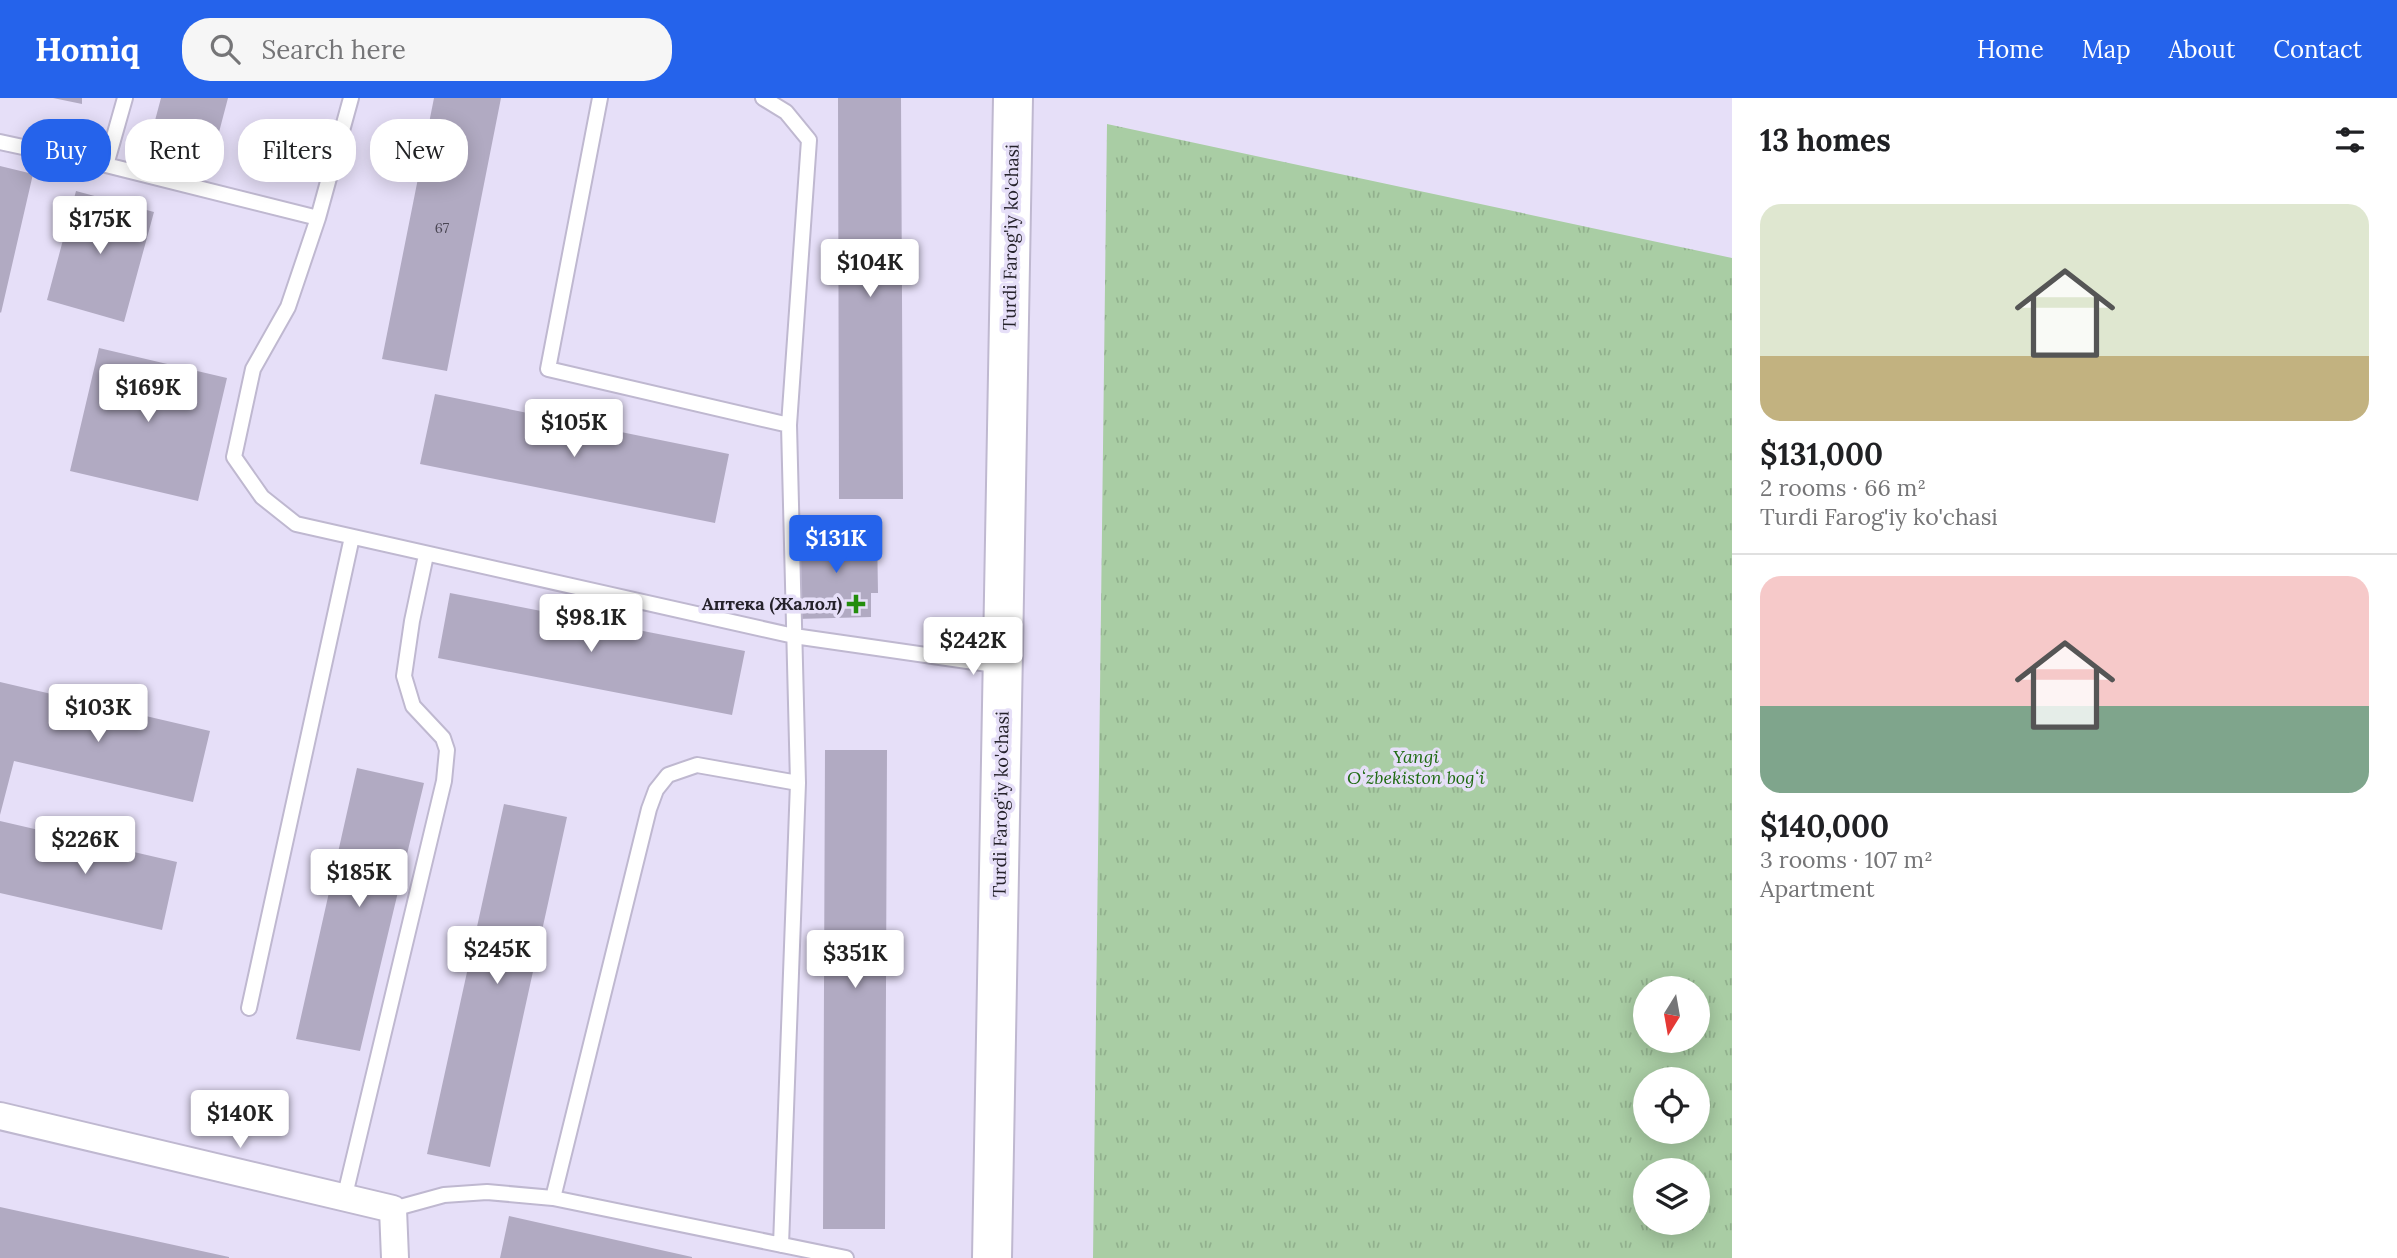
<!DOCTYPE html>
<html lang="en">
<head>
<meta charset="utf-8">
<style>
  body { margin:0; font-family:Lora,serif; background:#f6f6f6; color:#202124; height:100vh; display:flex; flex-direction:column; font-size:26px; white-space:nowrap }
  * { box-sizing:border-box; margin:0 }
  p { font-size:23px; color:#757577 }
  .icon { flex:none; width:38px; height:38px; fill:none; stroke:currentColor; stroke-width:2; stroke-linecap:round; stroke-linejoin:round }
  .map { position:relative; flex:1; overflow:hidden }
  .sheet { display:flex; flex-direction:column; background:#fff; width:665px }
  .sheet>* { flex:none }
  .hud { position:absolute; left:21px; top:21px; width:665px; height:63px; display:flex; gap:14px }
  .needle { width:46px; rotate:191deg }
  .controls { position:absolute; left:1633px; top:878px; display:grid; gap:14px }
  .controls a { display:grid; place-items:center; width:77px; height:77px; border-radius:50%; background:#fff; box-shadow:0 4px 18px #0003; font-size:35px }
  .price { position:absolute; translate:-50% -60px; padding:0 16px; border-radius:7px; background:#fff; color:#222; font-size:23px; line-height:46px; filter:drop-shadow(0 2px 4px #0008) }
  .price::after { content:''; position:absolute; left:50%; top:42px; width:21px; height:16px; margin-left:-10px; background:inherit; clip-path:polygon(0 0,100% 0,50% 100%) }
  .price.current { background:#2563eb; color:#fff }
  ul { padding:0; list-style:none }
  li { display:grid; align-content:center; gap:14px; height:371px; padding:0 28px }
  li+li { border-top:2px solid #e0e0e0 }
  li span { display:grid; place-items:center; height:217px; border-radius:21px; color:#555 }
  li>.icon { margin-inline-start:auto }
  span .icon { width:126px; height:126px; fill:#fffc; stroke-width:1 }
  li b { font-size:30px }
  h2 { display:flex; justify-content:space-between; align-items:center; height:84px; padding:0 28px; font-size:30px }
  .tag { padding:0 24px; border-radius:28px; background:#fff; box-shadow:0 4px 18px #0003; font-size:24px; line-height:63px }
  .tag.current { background:#2563eb; color:#fff }
  header { display:flex; align-items:center; gap:42px; box-sizing:border-box; height:98px; padding:0 35px; background:#2563eb; color:#fff }
  header strong { font-size:33px }
  nav { display:flex; gap:38px; margin-inline-start:auto; font-size:24px }
  .search { width:490px; height:63px; background:#f6f6f6; display:flex; align-items:center; gap:18px; box-sizing:border-box; padding:0 24px; border-radius:28px; color:#757577; font-size:26px }
  main { display:flex; flex:1; min-height:0 }
  .map>svg:first-child { display:block }
</style>
</head>
<body>
<header>
<strong>Homiq</strong>
<div class="search"><svg class="icon" aria-label="search" viewBox="0 0 24 24"><circle cx="10" cy="10" r="6"/><path d="M15 15l6 6"/></svg>Search here</div>
<nav><a>Home</a><a>Map</a><a>About</a><a>Contact</a></nav>
</header>
<main>
<div class="map">
<svg width="1732" height="1160" viewBox="0 0 1732 1160">
  <defs>
    <pattern id="park-tufts" width="24" height="20" patternUnits="userSpaceOnUse" patternTransform="scale(1.75)"><rect width="24" height="20" fill="#a9cda4"/><path d="M3 7l-1-3M5 7V3M7 7l1-3M15 17l-1-3M17 17v-4M19 17l1-3" fill="none" stroke="#91b08d"/></pattern>
  </defs>
  <rect width="100%" height="100%" fill="#e6dff8"/>
  <!-- park -->
  <path fill="url(#park-tufts)" fill-rule="evenodd" d="M1107 26 1732 160V1160H1093ZM1645 891H1698V943H1645ZM1645 982H1698V1034H1645ZM1645 1073H1698V1125H1645Z"/>
  <!-- building -->
  <path fill="#b1aac2" d="M53 0H82V6Z
    M161 0H228L208 76 145 60Z
    M434 0H501L447 273 382 261Z
    M838 0H901L903 401H839Z
    M0 68 33 76 1 215 0 214Z
    M76 93 154 114 124 224 47 202Z
    M99 250 227 280 198 403 70 373Z
    M435 296 729 356 715 425 420 366Z
    M877 434 878 495H871V519L797 521 796 436Z
    M450 495 745 553 732 617 438 560Z
    M0 584 210 633 193 704 14 663 0 717Z
    M825 652H887L885 1131H823Z
    M357 670 424 685 360 953 296 941Z
    M504 706 567 719 490 1069 427 1056Z
    M0 723 177 764 162 832 0 795Z
    M0 1109 229 1159V1160H0Z
    M509 1118 692 1159V1160H500Z"/>
  <g fill="none" stroke-linecap="round" stroke-linejoin="round">
    <defs>
      <path id="service" d="M351 0 318 120 288 209 253 271 234 359 262 399 296 426 794 538 1002 568
        M600 0 548 271 789 327
        M763 0 786 14 809 42 789 327 798 685 781 1147
        M0 44 106 67 125 0
        M106 67 318 120
        M798 685 697 667 668 677 656 692 649 711 553 1100 846 1160
        M249 910 352 439
        M344 1101 444 683 447 652 443 640 413 608 404 578 412 523 426 457
        M393 1111 444 1097 487 1094 553 1100"/>
      <path id="minor" d="M0 1018 393 1111 395 1160"/>
      <path id="secondary" d="M992 1160 1013 0"/>
    </defs>
    <!-- service casing -->
    <use href="#service" stroke="#bfb8d0" stroke-width="18"/>
    <!-- minor casing -->
    <use href="#minor" stroke="#bfb8d0" stroke-width="30"/>
    <!-- secondary casing -->
    <use href="#secondary" stroke="#bfb8d0" stroke-width="42"/>
    <!-- service -->
    <use href="#service" stroke="#fff" stroke-width="14"/>
    <!-- minor -->
    <use href="#minor" stroke="#fff" stroke-width="26"/>
    <!-- secondary -->
    <use href="#secondary" stroke="#fff" stroke-width="38"/>
  </g>
  <!-- markers -->
  <path fill="#238d0d" stroke="#e6dff8" stroke-width="2.5" d="M852.5 495.5h7v7h7v7h-7v7h-7v-7h-7v-7h7z"/>
  <g text-anchor="middle" stroke-width="7" stroke-linejoin="round" paint-order="stroke">
    <!-- number labels -->
    <g font-size="14" fill="#484451">
      <text x="442" y="135">67</text>
    </g>
    <!-- street labels -->
    <g font-size="18" fill="#25222b" stroke="#e6dff8">
      <text transform="translate(1011 139) rotate(-89)" y="6">Turdi Farog'iy ko'chasi</text>
      <text transform="translate(1001 706) rotate(-89)" y="6">Turdi Farog'iy ko'chasi</text>
    </g>
    <!-- poi labels -->
    <g font-size="18" font-weight="bold" fill="#25222b" stroke="#e6dff8" text-anchor="end">
      <text x="842" y="512">Аптека (Жалол)</text>
    </g>
    <!-- park labels -->
    <g font-size="18" font-style="italic" fill="#1e6a11" stroke="#e6dff8">
      <text x="1416" y="665">Yangi<tspan x="1416" dy="21">Oʻzbekiston bogʻi</tspan></text>
    </g>
  </g>
</svg>
<div class="controls">
<a><svg class="needle" viewBox="-14 -14 28 28"><path d="M0-13l5 13h-10z" fill="#e53935"/><path d="M0 13l5-13h-10z" fill="#757577"/></svg></a>
<a><svg class="icon" aria-label="locate" viewBox="0 0 24 24"><circle cx="12" cy="12" r="6"/><path d="M12 2v4M12 18v4M2 12h4M18 12h4"/></svg></a>
<a><svg class="icon" aria-label="layers" viewBox="0 0 24 24"><path d="M12 4l9 5-9 5-9-5zM3 14l9 5 9-5"/></svg></a>
</div>
<b class="price" style="left:100px;top:158px">$175K</b>
<b class="price" style="left:870px;top:201px">$104K</b>
<b class="price" style="left:148px;top:326px">$169K</b>
<b class="price" style="left:574px;top:361px">$105K</b>
<b class="price current" style="left:836px;top:477px">$131K</b>
<b class="price" style="left:591px;top:556px">$98.1K</b>
<b class="price" style="left:973px;top:579px">$242K</b>
<b class="price" style="left:98px;top:646px">$103K</b>
<b class="price" style="left:85px;top:778px">$226K</b>
<b class="price" style="left:359px;top:811px">$185K</b>
<b class="price" style="left:497px;top:888px">$245K</b>
<b class="price" style="left:855px;top:892px">$351K</b>
<b class="price" style="left:240px;top:1052px">$140K</b>
<div class="hud">
<a class="tag current">Buy</a>
<a class="tag">Rent</a>
<a class="tag">Filters</a>
<a class="tag">New</a>
</div>
</div>
<section class="sheet">
<h2>13 homes<svg class="icon" aria-label="filters" viewBox="0 0 24 24"><path d="M4 7h16M4 17h16"/><circle cx="9" cy="7" r="2"/><circle cx="15" cy="17" r="2"/></svg></h2>
<ul>
<li><span style="background:linear-gradient(#dfe7d0 70%,#c2b280 0)"><svg class="icon" aria-label="home" viewBox="0 0 24 24"><path d="M3 11l9-7 9 7M6 9v11h12V9"/></svg></span><div><b>$131,000</b><p>2 rooms · 66 m²</p><p>Turdi Farog'iy ko'chasi</p></div></li>
<li><span style="background:linear-gradient(#f6c9c9 60%,#7fa58c 0)"><svg class="icon" aria-label="home" viewBox="0 0 24 24"><path d="M3 11l9-7 9 7M6 9v11h12V9"/></svg></span><div><b>$140,000</b><p>3 rooms · 107 m²</p><p>Apartment</p></div></li>
</ul>
</section>
</main>
</body>
</html>
